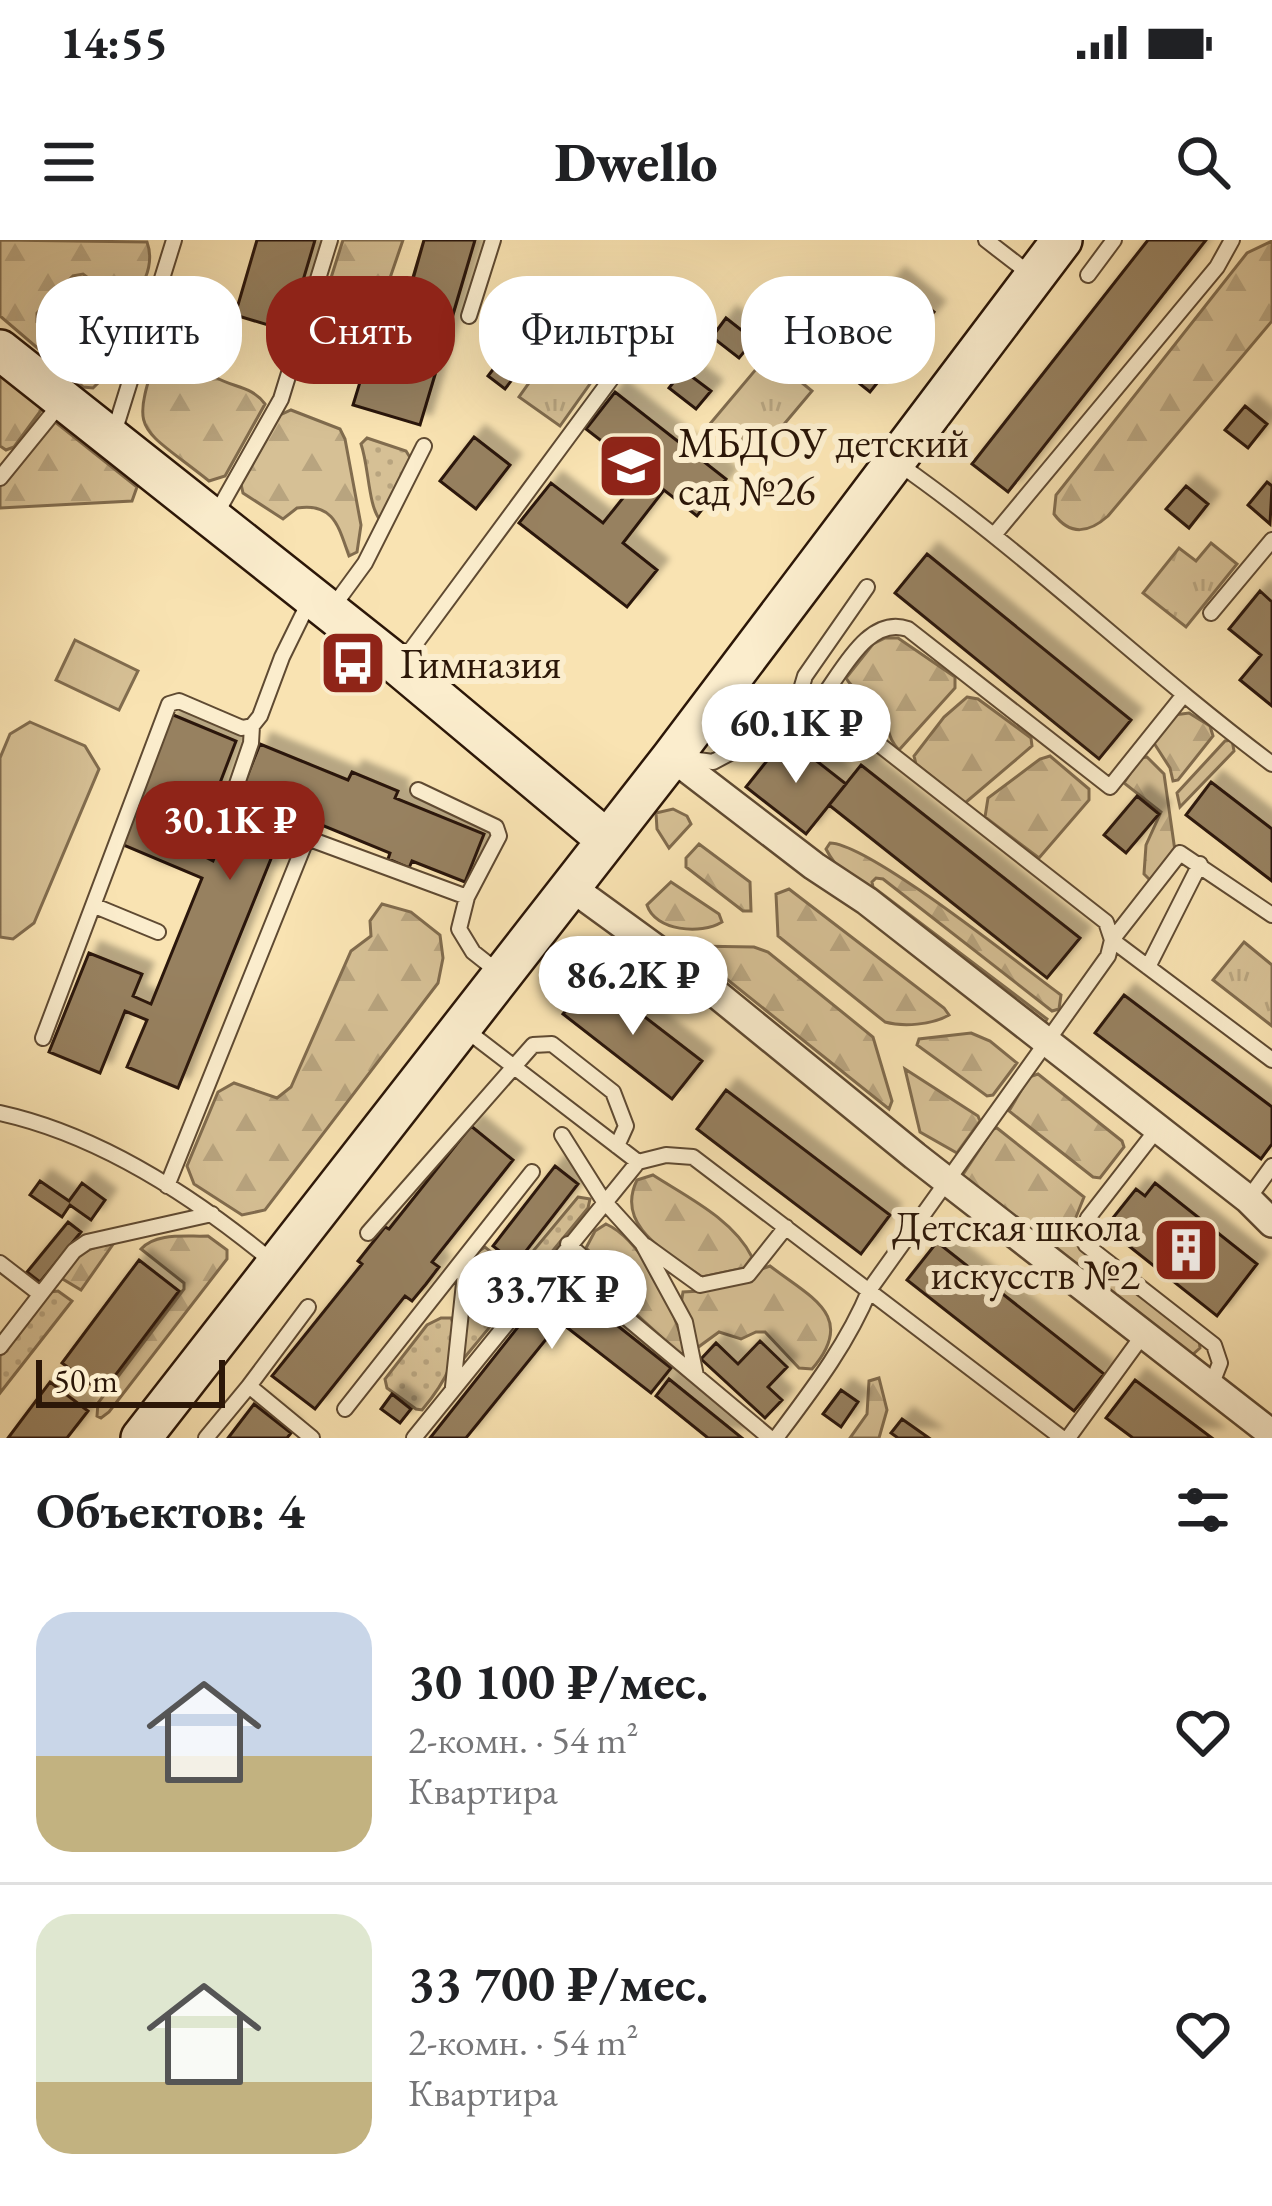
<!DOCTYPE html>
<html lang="ru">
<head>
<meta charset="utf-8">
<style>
  body { margin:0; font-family:"EB Garamond",serif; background:#f6f6f6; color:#202124; height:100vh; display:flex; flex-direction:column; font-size:45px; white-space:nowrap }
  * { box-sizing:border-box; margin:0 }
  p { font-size:39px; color:#757577 }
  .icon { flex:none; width:66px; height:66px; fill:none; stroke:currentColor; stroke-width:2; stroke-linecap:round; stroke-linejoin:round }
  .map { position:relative; height:1198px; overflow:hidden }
  .side { display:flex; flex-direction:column; background:#fff; flex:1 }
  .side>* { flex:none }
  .top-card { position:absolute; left:36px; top:36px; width:1200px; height:108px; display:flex; gap:24px }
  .scale { position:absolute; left:36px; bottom:30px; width:189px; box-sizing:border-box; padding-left:12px; border:6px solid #2c1708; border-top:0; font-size:33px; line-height:42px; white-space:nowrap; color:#2c1708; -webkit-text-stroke:9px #fbedcd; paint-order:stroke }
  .price { position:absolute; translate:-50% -102px; padding:0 27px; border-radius:42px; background:#fff; color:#222; font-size:39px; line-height:78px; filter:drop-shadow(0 3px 6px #0008) }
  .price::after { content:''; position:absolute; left:50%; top:72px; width:36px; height:27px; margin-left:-18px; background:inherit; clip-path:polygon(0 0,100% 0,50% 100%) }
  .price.selected { background:#8f2418; color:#fff }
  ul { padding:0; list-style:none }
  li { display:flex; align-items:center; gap:36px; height:300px; padding:0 36px }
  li+li { border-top:3px solid #e0e0e0 }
  li span { display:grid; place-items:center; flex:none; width:336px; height:240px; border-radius:36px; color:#555 }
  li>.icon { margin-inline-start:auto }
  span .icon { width:144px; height:144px; fill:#fffc; stroke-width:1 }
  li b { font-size:51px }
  h2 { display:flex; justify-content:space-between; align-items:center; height:144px; padding:0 36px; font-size:51px }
  .tag { padding:0 42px; border-radius:48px; background:#fff; box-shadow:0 12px 48px #0002; font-size:42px; line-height:108px }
  .tag.selected { background:#8f2418; color:#fff }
  .status { display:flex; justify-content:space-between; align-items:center; height:84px; padding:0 60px; background:#fff; direction:ltr }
  .status svg { height:33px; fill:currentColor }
  header { display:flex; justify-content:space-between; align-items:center; height:156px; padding:0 36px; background:#fff; font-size:54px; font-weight:800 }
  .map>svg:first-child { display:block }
</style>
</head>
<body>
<div class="status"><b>14:55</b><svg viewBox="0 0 49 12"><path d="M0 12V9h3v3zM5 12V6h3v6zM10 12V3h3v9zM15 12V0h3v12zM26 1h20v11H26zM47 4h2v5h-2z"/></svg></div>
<header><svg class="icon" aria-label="menu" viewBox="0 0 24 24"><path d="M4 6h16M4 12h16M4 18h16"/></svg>Dwello<svg class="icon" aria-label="search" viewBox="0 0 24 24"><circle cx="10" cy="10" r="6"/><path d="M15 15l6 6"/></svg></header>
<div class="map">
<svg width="1272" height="1198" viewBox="0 0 1272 1198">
  <defs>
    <pattern id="grass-dots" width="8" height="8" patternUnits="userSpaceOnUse" patternTransform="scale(3)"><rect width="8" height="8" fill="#d6c095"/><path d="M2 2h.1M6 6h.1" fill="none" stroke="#b8a47f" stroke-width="1.8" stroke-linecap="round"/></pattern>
    <pattern id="forest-firs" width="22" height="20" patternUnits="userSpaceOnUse" patternTransform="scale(3)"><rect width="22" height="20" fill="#d6c095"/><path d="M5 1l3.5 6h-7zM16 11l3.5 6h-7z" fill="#b8a47f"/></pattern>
    <pattern id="park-tufts" width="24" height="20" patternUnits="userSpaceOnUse" patternTransform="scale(3)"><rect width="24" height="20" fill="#d6c095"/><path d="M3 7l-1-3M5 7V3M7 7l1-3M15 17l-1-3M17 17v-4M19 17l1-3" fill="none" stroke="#b8a47f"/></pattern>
    <filter id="shadow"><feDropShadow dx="11" dy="-11" stdDeviation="3" flood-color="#0004"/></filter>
  </defs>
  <rect width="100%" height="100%" fill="#f9e3b2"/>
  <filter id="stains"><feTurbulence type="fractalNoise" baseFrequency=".00167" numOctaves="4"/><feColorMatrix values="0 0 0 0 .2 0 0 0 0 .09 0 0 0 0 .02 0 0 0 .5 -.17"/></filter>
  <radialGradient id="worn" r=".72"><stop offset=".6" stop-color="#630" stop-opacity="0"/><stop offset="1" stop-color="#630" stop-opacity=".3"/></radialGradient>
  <!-- grass -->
  <path fill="url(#grass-dots)" stroke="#816c4e" stroke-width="3" d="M367 198 406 211 411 219 380 280C368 265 369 227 361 204Z
    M578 957 590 959 588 968 465 1117 461 1111 471 1023 476 1013 485 1007 512 1029 520 1027Z
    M58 1051 72 1061 0 1153V1116L50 1052Z
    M441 1078H451C465 1112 443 1145 422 1170L416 1169 387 1148 385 1139 427 1085Z"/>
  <!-- forest -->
  <path fill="url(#forest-firs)" stroke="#816c4e" stroke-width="3" d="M0 0 147 2C155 24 143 55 122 63L83 34 73 36 37 73V82L96 133 98 143 93 148 83 147 0 76Z
    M343 0H403L390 38 378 43 363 38 354 42 340 85 330 92 317 82Z
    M1272 1V81L1108 276C1089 293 1070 296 1054 274L1056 255 1247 13Z
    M177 95C198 107 199 127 215 137 234 148 252 146 265 164L225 236 209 241C132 180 131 196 161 100Z
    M0 131 41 163 42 169 14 207 6 210 0 206Z
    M291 170 340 189 345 199 361 285 357 312 349 316C339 289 335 262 297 268L283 279 243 253 241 244 280 175Z
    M54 181 137 247 132 261 0 268V243Z
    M885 398H898L955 437V448L899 510C887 498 890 488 882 474 873 459 855 454 846 438L873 404Z
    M967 457 978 459 1031 498 1032 506 965 563 916 524 914 516 944 477Z
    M1189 473 1210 486 1213 496 1178 540 1173 541 1170 528 1152 500 1174 475Z
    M1232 500 1234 511 1180 567 1177 553 1225 501Z
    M1050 516 1089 549V560L1039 618 985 577 988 558 1040 519Z
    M1147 517 1164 534 1175 611 1150 640 1144 634 1146 605 1161 572 1124 543 1140 518Z
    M673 569 687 576 691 584 669 608 657 589 656 573Z
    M830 603C870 604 1020 725 1061 755L1059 769 1052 771 883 639 876 638 872 642 873 647 1047 779 1042 788C991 750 851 661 826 609Z
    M699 604 750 642 751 671H743L686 627V618Z
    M671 642 719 674 722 682C701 695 655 691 647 665Z
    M789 649 944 768 949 775C932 785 903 787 885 782L778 696 776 654Z
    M382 664 411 672 440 695 443 718 438 743 265 970 242 975 194 944 187 926 218 852 234 843 277 858 291 847 351 711 371 696 370 681Z
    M693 706 754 707 768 712 873 797 892 861 889 869 693 712Z
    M971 793 990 801 1017 823 993 855 987 856 917 805 919 799Z
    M905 829 978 876 980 881 957 913 920 892Z
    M1038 834 1122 901 1124 907 1100 938 1093 937 1009 871 1029 837Z
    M997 888 1084 957 1070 992 1076 1002 1192 1091 1199 1099 1200 1108 1191 1116 962 936 993 889Z
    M653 935C687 957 733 979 752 1017L744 1028 702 1037C669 1013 614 987 637 940Z
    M606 984C644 1001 676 1074 686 1113L680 1114 634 1072 612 1033 586 1008 595 991Z
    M208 996 227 1010V1019L109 1172 101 1178 97 1176 98 1163 184 1049V1043L141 1009C156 992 187 997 208 996Z
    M114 1003 81 1050 61 1038C77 1014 86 1007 114 1003Z
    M770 1026C810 1057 858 1076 812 1129L799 1128 765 1092H756L741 1099 719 1092 697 1108 681 1064 683 1052 701 1051Z
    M879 1138 887 1170 879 1198H850L867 1174 869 1141Z"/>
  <!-- park -->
  <path fill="url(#park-tufts)" stroke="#816c4e" stroke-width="3" d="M578 74 619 103 560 186 519 157Z
    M768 115 812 151 753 221 709 185Z
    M1211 303 1237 324 1186 387 1143 353 1179 308 1196 321Z
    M1244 702 1272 725V786L1213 740Z"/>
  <!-- pitch -->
  <path fill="#d6c095" stroke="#816c4e" stroke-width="3" d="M75 400 138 431 119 470 56 440Z
    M30 482 85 506 99 529 34 683 13 699 0 697V518L10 494Z"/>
  <!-- building -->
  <path fill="#978160" stroke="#2c1708" stroke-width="3" filter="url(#shadow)" d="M257 0H315L288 91 235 75Z
    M424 0H475L420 185 353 165 371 106 391 112Z
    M424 0H475L450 85 404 71Z
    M1148 0H1206L1008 252 972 224Z
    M894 39 934 72 879 134 882 137 870 152 811 105 850 57 880 56Z
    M404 71 450 85 420 185 353 165 371 106 391 112Z
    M726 78 754 100 739 118 712 97Z
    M510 107 527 120 505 149 488 136Z
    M683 130 711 151 696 169 669 148Z
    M615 152 726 239 697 276 664 250 623 303 657 330 627 367 519 283 551 243 603 283 643 233 586 189Z
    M1245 166 1267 184 1248 208 1225 190Z
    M474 197 510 225 476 269 440 241Z
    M1267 242 1272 246 1270 284 1248 265Z
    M1186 246 1208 264 1189 288 1166 269Z
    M927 314 1131 480 1099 519 895 353Z
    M1260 351 1272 362V466L1240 440 1261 415 1229 389Z
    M171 474 236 501 194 611 213 621 227 586 247 593 259 562 240 554 260 504 348 540 352 532 398 551 395 558 484 594 465 642 412 621 409 628 388 619 390 613 290 572 178 848 127 827 147 780 125 771 100 833 49 812 89 713 142 734 133 756 151 764 202 638 121 604Z
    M814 493 832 507 822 519 804 506Z
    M786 497 846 544 806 594 746 547Z
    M861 525 1080 698 1047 738 829 565Z
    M1211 542 1272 589V641L1186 575Z
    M1137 556 1159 574 1126 613 1104 595Z
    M593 737 702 821 672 859 563 774Z
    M1124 755 1272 867V904L1261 919 1095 793Z
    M726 850 890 975 861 1014 697 889Z
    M471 886 513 920 432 1022 439 1027 426 1044 412 1061 405 1056 315 1169 272 1136 362 1024 358 1021 385 987 389 989Z
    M555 926 578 944 516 1024 493 1006Z
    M40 941 69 961 82 943 105 960 91 980 70 965 62 977 30 955Z
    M1155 943 1257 1024 1217 1076 1115 995 1122 987 1112 979 1136 949 1145 956Z
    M68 982 81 992 40 1042 27 1032Z
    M937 1002 1104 1134 1074 1171 907 1040Z
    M139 1020 179 1051 102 1153 62 1123Z
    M564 1029 588 1047 580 1056 671 1128 651 1153 560 1082 466 1198H430Z
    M760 1101 787 1127 768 1147 782 1160 765 1178 701 1119 716 1103 738 1124Z
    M669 1139 742 1198H708L656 1156Z
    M1135 1140 1212 1198H1133L1106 1178Z
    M50 1142 88 1171 67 1198H8Z
    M841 1150 858 1162 841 1187 823 1174Z
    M392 1154 411 1169 400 1183 381 1169Z
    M254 1164 291 1193 287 1198H228Z
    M902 1179 929 1198H898L891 1193Z"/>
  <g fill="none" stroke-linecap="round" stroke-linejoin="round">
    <defs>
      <path id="lane" d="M986 0 1030 34
        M1088 35 1114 0
        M469 76 493 0
        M304 88 347 106 358 102 364 82
        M113 196 174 0
        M899 224C1029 315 1144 428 1272 524
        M0 238 61 163
        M215 276 281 159 330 0
        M994 295 1217 27 1232 0
        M332 368 365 323 424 206
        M1211 373 1272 300
        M402 422 614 135
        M799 456 805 436 867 347
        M821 459C842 432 868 375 908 389L1110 547 1182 457
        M683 518 713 522 730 513 776 462 792 455 821 459 1106 682 1112 700 1108 716 870 1049C847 1105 812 1150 776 1198
        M225 579 251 503 252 486
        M467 657 459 689 473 712 497 731
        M95 666 158 692
        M1272 675 1180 613 1112 700 1272 820
        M1148 727 1200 624
        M466 790 638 922 666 915 693 917 1062 1198
        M43 798 169 464 179 461 242 488 252 486 260 476 282 417 309 362
        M0 873C100 895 196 958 274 1023
        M1158 888 1088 978 1081 994 1086 1005 1214 1105 1220 1123 1211 1146
        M562 895 603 960 642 1003 685 1082 696 1136
        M167 946 307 598 467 657 499 596 496 587 418 550
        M1248 959 1272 926
        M368 993 533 805 552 804 613 852 626 886 617 906
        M568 1004 614 1045 628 1079 770 1198
        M646 1006 700 1045 748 1035 786 987
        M0 1023 40 1054
        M0 1107 74 1011 87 1002 212 974
        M249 1146 308 1067
        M453 1147 467 1015
        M345 1169 532 932
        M206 1198 249 1146 312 1198
        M414 1198 638 922
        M1068 1198 1143 1095"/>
      <path id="street" d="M672 517 814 626 867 661 1248 959 1272 983
        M571 647 703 743 915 916 1272 1194"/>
      <path id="secondary" d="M0 110 399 426 607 600
        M141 1198 672 517 1062 0"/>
    </defs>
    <!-- lane casing -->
    <use href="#lane" stroke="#5f4a32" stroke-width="18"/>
    <!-- street casing -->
    <use href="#street" stroke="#5f4a32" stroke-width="32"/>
    <!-- secondary casing -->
    <use href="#secondary" stroke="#2c1708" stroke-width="44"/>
    <!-- lane -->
    <use href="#lane" stroke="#fbedcd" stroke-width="14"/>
    <!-- street -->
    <use href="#street" stroke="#fbedcd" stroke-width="27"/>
    <!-- secondary -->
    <use href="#secondary" stroke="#fbedcd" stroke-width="39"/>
  </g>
  <!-- icons -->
  <defs>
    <symbol id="school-square" viewBox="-11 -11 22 22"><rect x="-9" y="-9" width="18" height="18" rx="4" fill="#8f2418" stroke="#fbedcd"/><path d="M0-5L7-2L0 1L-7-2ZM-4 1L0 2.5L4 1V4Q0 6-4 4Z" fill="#fff"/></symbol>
    <symbol id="bus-square" viewBox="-11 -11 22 22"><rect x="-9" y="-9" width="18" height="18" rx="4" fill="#8f2418" stroke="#fbedcd"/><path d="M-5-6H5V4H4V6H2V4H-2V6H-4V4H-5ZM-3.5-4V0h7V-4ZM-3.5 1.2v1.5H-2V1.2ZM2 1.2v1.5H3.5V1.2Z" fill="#fff"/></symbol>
    <symbol id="building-square" viewBox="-11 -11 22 22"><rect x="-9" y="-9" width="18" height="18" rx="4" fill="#8f2418" stroke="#fbedcd"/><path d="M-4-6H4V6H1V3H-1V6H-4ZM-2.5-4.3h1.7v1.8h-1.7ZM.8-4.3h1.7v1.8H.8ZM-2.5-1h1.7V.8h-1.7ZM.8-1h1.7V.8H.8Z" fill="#fff"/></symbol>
  </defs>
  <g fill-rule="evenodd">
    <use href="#school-square" x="593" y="188" width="76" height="76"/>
    <use href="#bus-square" x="315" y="385" width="76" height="76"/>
    <use href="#building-square" x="1148" y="972" width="76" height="76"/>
  </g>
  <g text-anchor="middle" stroke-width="12" stroke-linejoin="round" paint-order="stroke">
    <!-- poi labels -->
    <g font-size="42" fill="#2c1708" stroke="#fbedcd" text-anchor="start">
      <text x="678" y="217">МБДОУ детский<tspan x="678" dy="48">сад №26</tspan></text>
      <text x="400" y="438">Гимназия</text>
      <text x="1140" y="1001" text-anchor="end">Детская школа<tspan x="1140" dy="48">искусств №2</tspan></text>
    </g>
  </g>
  <rect width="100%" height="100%" filter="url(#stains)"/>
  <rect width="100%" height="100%" fill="url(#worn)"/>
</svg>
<div class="scale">50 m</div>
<b class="price" style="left:796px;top:546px">60.1K ₽</b>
<b class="price selected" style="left:230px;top:643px">30.1K ₽</b>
<b class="price" style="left:633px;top:798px">86.2K ₽</b>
<b class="price" style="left:552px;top:1112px">33.7K ₽</b>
<div class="top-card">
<a class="tag">Купить</a>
<a class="tag selected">Снять</a>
<a class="tag">Фильтры</a>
<a class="tag">Новое</a>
</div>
</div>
<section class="side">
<h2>Объектов: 4<svg class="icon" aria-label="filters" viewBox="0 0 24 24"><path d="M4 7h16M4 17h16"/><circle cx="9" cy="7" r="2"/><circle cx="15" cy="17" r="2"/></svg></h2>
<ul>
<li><span style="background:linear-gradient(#c9d6e8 60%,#c2b280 0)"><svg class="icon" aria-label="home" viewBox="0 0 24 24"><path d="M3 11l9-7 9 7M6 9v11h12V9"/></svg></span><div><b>30 100 ₽/мес.</b><p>2-комн. · 54 m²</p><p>Квартира</p></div><svg class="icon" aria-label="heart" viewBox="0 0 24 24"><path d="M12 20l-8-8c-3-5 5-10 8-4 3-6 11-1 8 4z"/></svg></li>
<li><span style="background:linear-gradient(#dfe7d0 70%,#c2b280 0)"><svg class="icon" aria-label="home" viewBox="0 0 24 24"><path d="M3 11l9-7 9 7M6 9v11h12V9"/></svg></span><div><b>33 700 ₽/мес.</b><p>2-комн. · 54 m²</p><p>Квартира</p></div><svg class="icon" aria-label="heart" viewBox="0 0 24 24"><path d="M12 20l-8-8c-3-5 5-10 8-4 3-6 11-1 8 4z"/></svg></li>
</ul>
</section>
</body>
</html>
